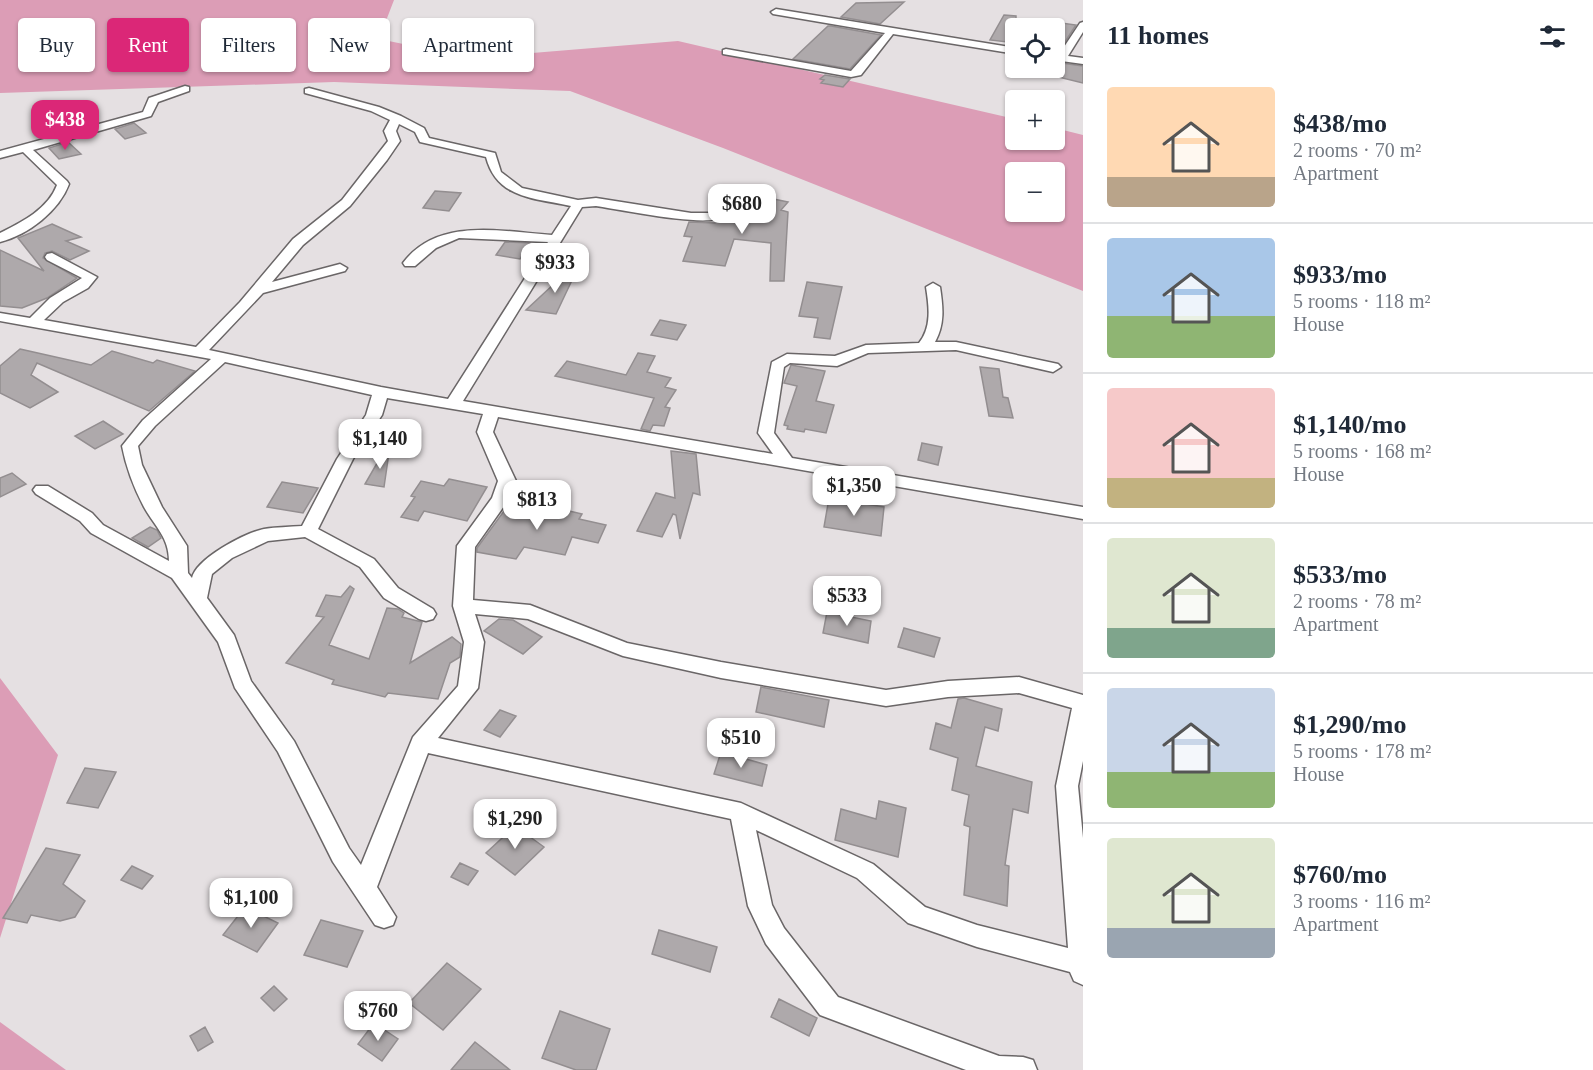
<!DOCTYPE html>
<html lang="en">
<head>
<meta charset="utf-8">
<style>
  body { margin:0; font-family:Georgia,serif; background:#f6f6f7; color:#1f2937; height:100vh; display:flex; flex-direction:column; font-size:22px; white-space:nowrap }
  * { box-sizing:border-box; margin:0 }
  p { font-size:20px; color:#747a83 }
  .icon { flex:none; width:33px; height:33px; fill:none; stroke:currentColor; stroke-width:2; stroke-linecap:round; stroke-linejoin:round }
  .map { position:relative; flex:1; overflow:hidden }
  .drawer { display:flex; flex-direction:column; background:#fff; width:510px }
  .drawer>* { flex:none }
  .hud { position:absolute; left:18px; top:18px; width:570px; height:54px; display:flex; gap:12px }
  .buttons { position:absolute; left:1005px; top:18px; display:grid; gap:12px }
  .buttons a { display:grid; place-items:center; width:60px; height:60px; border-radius:6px; background:#fff; box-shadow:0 2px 4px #0004; font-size:30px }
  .price { position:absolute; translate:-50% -51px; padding:0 14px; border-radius:12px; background:#fff; color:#222; font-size:20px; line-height:39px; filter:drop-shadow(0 2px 3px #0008) }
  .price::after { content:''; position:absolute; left:50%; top:36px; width:18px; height:14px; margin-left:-9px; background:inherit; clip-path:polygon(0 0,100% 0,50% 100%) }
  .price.on { background:#db2777; color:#fff }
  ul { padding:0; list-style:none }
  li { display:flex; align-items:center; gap:18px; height:150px; padding:0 24px }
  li+li { border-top:2px solid #e0e1e3 }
  li span { display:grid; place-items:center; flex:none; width:168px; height:120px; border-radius:6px; color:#555 }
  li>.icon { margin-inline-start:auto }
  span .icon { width:72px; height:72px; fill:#fffc; stroke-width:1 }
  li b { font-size:26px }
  h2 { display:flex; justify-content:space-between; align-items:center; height:72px; padding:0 24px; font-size:26px }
  .tag { padding:0 21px; border-radius:6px; background:#fff; box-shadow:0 2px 4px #0004; font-size:21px; line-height:54px }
  .tag.on { background:#db2777; color:#fff }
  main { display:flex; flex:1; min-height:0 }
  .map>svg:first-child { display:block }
</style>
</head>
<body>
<main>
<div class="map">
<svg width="1083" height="1070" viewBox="0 0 1083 1070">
  <rect width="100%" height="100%" fill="#e5e0e2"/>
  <!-- green -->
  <path fill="#dc9db6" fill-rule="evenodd" d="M0 0H394L379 39 471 58 678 41 1015 119 1016 140H1054L1055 128 1083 135V291L723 148 570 91 334 82 0 93ZM1016 172H1054V212H1016Z
    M0 678 58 755 0 938Z
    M0 1022 66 1070H0Z"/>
  <!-- building -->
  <path fill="#aea9ab" stroke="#938e90" stroke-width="1.5" d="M904 2 880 24 841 17 856 3Z
    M1004 15 1016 16V43L990 40Z
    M1054 22 1076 25 1059 51 1054 52Z
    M828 26H831L881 35 850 69 793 59Z
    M1054 62 1083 66V83L1054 76Z
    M825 75 850 79 843 87 821 83 824 80 820 79Z
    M134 123 146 133 125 139 115 129Z
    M68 142 81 154 59 159 49 148Z
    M435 191 461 193 449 211 423 208Z
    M764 197 788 202 781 210 788 212 784 281H770L771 243 734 239 725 266 683 261 692 237 684 236 689 222 715 223 739 207 752 211Z
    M52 224 81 237 66 241 89 251 70 260 52 251 45 253 43 258 77 278 47 298 22 308 0 306V250L44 271 18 238Z
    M505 242 530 243 520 259 496 255Z
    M583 257 556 314 526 310Z
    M807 282 842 287 830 339 814 337 818 318 799 316Z
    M660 320 686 325 677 340 651 335Z
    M20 349 91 365 112 351 153 363 157 360 195 371 149 411 37 363 31 375 58 392 30 408 0 393V366Z
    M638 353 655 356 647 372 671 378 665 387 676 390 665 407 670 408 664 426 653 425 650 431 641 429 654 398 555 376 567 361 626 375Z
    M791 365 825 371 816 401 834 405 826 433 805 429 804 432 787 429 788 426 784 425 797 386 784 383Z
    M980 367 999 369 1003 397 1008 398 1013 418 989 416Z
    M103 421 123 434 95 449 75 436Z
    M391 439 384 487 365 484Z
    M922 443 942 447 938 465 918 460Z
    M671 451 696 454 700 495 693 493 680 539 676 515 673 514 662 537 637 531 656 493 675 498Z
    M12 473 26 484 0 497V478Z
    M449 479 487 487 467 521 424 511 418 521 401 517 415 497 411 496 421 481 444 486Z
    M282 482 318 488 303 513 267 507Z
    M829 498 884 507 881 536 824 527Z
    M513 503 534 513 540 504 582 514 579 519 606 525 598 543 572 537 565 555 524 547 516 559 477 552V548L504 511Z
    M150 527 157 530 161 538 148 547 132 538Z
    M350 586 354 589 329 645 369 659 387 608 398 609 404 613 402 617 422 622 410 663 452 637 461 644 460 657 450 663 438 699 388 693 385 697 332 684 334 680 286 663 324 617 316 616 326 595 341 597Z
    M827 612 871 621 868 643 823 633Z
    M499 619 513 620 542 637 523 654 484 631Z
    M904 628 940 638 934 657 898 647Z
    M761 687 829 700 824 727 756 712Z
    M964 698 1002 709 998 731 985 727 976 766 1032 782 1028 813 1013 809 1005 865 1009 866 1007 906 964 895 970 827 964 825 969 795 952 790 958 758 930 749 936 723 951 728 958 699Z
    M500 710 516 716 500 737 484 730Z
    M721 752 767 765 762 786 714 774Z
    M85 768 116 772 98 808 67 803Z
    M879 801 906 808 898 857 835 840 841 809 876 819Z
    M515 826 544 847 515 875 486 853Z
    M46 848 80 855 63 884 85 901 75 917 60 921 31 915 27 923 3 918Z
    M460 863 478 871 468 885 451 877Z
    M132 866 153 876 142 889 121 880Z
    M245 907 278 923 257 952 223 935Z
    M321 920 363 931 347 967 304 955Z
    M659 930 717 947 710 972 652 954Z
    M447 963 481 989 443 1030 409 1003Z
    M274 986 287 999 274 1011 261 998Z
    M779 999 817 1018 809 1036 771 1017Z
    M560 1011 610 1029 596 1070H576L542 1058Z
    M374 1023 398 1039 382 1061 358 1044Z
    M205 1027 213 1042 198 1051 190 1036Z
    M475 1042 510 1070H451Z"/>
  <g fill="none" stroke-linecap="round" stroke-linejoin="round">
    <defs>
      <path id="street" d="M776 9 1016 48V54L893 34 861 75 851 77 723 54V50L726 49 851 71 885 33 773 14 771 12Z
        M1083 22V32L1068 56 1083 58V64L1054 60V54L1060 53 1080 23Z
        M185 86 189 87V91L158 102 151 116 33 150 67 181 69 184C59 211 28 235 0 242V233C22 222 48 209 57 185L23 152 0 158V151L143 112 149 98Z
        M309 88 379 107 401 116 424 128 429 138 495 153 501 172 522 188 578 200 596 198 691 213H715L721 217C709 228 617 209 596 206L582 207 463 401 773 454 758 433 772 362 787 354 835 356 866 345 919 343C932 327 929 306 926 287L933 283 940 287C943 307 945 324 935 342H956L1058 364 1061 367 1053 372 956 350 868 353 837 366 790 363 784 367 774 433 792 458 1083 507V519L498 417 493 432 516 481 509 499 475 547 473 600 530 605 627 643 721 662 886 690 948 681 1019 677 1083 695V761L1078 786 1083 838V985L1074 981 1070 972 977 947 908 923 857 878 756 830 772 905 784 928 838 997 999 1056 1023 1057 1033 1060 1037 1070H966L820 1015 766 944 748 906 731 819 428 753 377 887 396 917 393 925 384 928 375 925 333 862 278 752 235 688 218 642 172 578 91 533 80 521 36 494 33 490 36 486H48L92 513 103 525 169 561C169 537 155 527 144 507 134 488 126 467 122 446L143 420 211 359 0 321V313L30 318 50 298 82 278 47 260 45 257 47 254 52 253 97 277 88 288 63 302 44 320 196 347 240 302 293 239 342 200 388 141 384 131 390 120 371 111 305 93V89ZM399 124 415 132 420 142 486 157C497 199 534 198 571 206L552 235C503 232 438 216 403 263L405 266H415L436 248 459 238 548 242 448 399 381 387 209 350 263 293 345 271 347 268 340 264 272 282 303 245 350 206 387 160 400 141 396 131ZM225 362 372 395 366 415 337 459 302 526C289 527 276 527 264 529 244 533 196 559 192 578L188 573 187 546 162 507 142 465 138 446 155 426ZM387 398 483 414 477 432 498 481 492 498 457 546 453 606 464 642 458 686 413 737 361 865 349 848 294 741 251 681 234 635 207 598 212 574 232 558 268 541 305 537 360 567 384 598 419 619 426 621 433 619 436 614 433 609 398 588 374 559 318 529 353 459 382 415ZM475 614 528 619 623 656 721 678 886 706 948 697 1019 693 1072 708 1056 786 1068 948 977 925 925 907 873 864 741 803 438 738 478 688 484 642Z"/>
    </defs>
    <!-- street casing -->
    <use href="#street" stroke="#6a6667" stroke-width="3"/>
    <!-- street -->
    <use href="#street" fill="#fff" fill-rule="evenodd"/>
  </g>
</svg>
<div class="buttons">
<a><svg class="icon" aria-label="locate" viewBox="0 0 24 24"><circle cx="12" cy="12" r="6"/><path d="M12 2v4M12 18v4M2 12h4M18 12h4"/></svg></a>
<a>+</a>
<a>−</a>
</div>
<b class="price on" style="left:65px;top:151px">$438</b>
<b class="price" style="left:742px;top:235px">$680</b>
<b class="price" style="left:555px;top:294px">$933</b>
<b class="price" style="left:380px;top:470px">$1,140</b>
<b class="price" style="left:854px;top:517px">$1,350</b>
<b class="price" style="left:537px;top:531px">$813</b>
<b class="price" style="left:847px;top:627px">$533</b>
<b class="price" style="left:741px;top:769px">$510</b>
<b class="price" style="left:515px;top:850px">$1,290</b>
<b class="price" style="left:251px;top:929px">$1,100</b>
<b class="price" style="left:378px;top:1042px">$760</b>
<div class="hud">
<a class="tag">Buy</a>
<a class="tag on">Rent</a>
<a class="tag">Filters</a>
<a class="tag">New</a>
<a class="tag">Apartment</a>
</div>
</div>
<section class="drawer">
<h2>11 homes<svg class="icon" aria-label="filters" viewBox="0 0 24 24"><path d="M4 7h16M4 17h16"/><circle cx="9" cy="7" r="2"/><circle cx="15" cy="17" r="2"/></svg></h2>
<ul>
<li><span style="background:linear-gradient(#ffd9b3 75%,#b9a48a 0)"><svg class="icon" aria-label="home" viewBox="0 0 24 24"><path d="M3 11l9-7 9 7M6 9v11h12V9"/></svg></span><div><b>$438/mo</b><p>2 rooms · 70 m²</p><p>Apartment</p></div></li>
<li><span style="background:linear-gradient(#a9c7e8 65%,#8fb573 0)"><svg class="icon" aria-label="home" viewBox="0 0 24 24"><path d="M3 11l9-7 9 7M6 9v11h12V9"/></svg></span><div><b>$933/mo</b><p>5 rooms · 118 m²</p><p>House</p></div></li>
<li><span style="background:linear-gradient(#f6c9c9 75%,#c2b280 0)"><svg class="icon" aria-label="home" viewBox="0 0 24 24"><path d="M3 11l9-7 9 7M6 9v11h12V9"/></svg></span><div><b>$1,140/mo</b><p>5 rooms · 168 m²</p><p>House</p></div></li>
<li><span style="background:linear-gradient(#dfe7d0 75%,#7fa58c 0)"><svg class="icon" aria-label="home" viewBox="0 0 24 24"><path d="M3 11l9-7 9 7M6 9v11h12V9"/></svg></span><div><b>$533/mo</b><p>2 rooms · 78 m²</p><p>Apartment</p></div></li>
<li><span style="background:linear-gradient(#c9d6e8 70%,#8fb573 0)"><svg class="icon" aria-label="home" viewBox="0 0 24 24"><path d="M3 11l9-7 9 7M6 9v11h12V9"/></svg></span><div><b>$1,290/mo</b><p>5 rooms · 178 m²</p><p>House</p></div></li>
<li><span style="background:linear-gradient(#dfe7d0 75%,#9aa5b1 0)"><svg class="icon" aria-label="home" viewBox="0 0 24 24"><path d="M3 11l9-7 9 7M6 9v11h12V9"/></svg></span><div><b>$760/mo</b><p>3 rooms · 116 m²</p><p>Apartment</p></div></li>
</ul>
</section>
</main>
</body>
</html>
